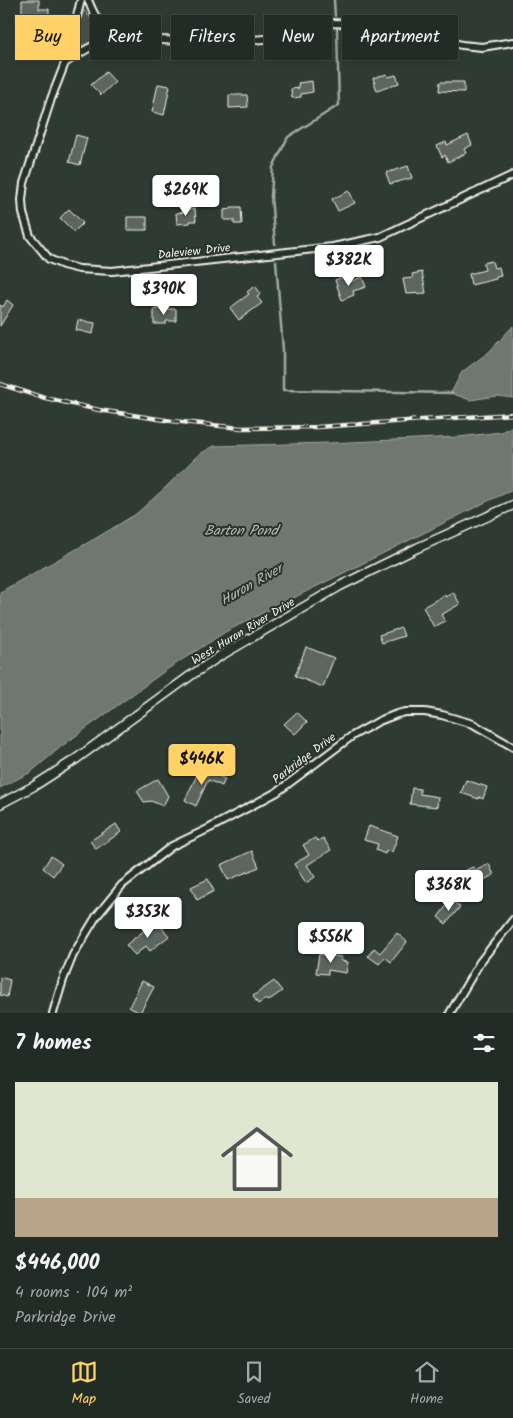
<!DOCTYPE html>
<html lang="en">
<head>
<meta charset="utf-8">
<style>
  body { margin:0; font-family:Kalam,sans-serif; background:#2a342f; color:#f1f3f6; height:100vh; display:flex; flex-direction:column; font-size:19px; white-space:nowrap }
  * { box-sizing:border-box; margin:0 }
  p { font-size:16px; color:#a2a7a7 }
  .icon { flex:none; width:28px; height:28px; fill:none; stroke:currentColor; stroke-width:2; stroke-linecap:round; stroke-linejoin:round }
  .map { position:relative; height:1013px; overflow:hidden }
  .panel { display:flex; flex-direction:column; background:#222c27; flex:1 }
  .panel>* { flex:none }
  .banner { position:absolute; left:15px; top:15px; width:484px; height:45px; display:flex; gap:10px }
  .price { position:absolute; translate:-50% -42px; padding:0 11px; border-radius:5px; background:#fff; color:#222; font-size:16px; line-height:32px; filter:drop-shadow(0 1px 2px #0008) }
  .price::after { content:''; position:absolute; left:50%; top:30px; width:15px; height:11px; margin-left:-8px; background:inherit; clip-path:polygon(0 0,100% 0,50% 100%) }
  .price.on { background:#ffd166; color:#111 }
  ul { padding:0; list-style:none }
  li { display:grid; align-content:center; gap:10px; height:265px; padding:0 15px }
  li span { display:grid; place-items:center; height:155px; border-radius:0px; color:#555 }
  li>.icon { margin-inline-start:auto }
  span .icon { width:90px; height:90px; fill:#fffc; stroke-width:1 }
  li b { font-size:21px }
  h2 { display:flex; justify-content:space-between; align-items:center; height:60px; padding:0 15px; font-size:21px }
  .tag { padding:0 18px; border-radius:0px; background:#222c27; box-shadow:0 2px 8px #0003,0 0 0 1px #3f4844; font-size:18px; line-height:45px }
  .tag.on { background:#ffd166; color:#111 }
  .tab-bar { display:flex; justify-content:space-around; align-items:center; height:70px; border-top:1px solid #3f4844; background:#222c27; font-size:14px; color:#a2a7a7 }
  .tab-bar a { display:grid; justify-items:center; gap:2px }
  .tab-bar .on { color:#ffd166 }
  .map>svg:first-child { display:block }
</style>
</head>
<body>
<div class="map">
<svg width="513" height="1013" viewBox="0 0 513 1013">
  <rect width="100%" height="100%" fill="#2e3b34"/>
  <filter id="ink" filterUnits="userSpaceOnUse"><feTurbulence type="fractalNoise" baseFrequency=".02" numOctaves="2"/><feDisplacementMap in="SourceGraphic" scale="10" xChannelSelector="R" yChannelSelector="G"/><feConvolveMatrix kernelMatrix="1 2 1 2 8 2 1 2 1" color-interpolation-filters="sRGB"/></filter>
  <g filter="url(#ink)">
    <!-- green -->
    <path fill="#48524c" stroke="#9ea29a" d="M83 11H85C90 19 101 27 103 36L71 51Z"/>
    <!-- water -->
    <path fill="#6f7770" stroke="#a4a8a0" d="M513 326V398L497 396 470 400 451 393 462 372 489 352Z
      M513 426V490L490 500 227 631 166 670 62 746 31 772 0 788V592L98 537 136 514 164 489 198 455 214 446 330 443 459 437 501 432Z"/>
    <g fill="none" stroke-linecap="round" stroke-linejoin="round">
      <!-- stream -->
      <path stroke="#a4a8a0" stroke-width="2.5" d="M334 0 335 16
        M275 244 271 196 273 167 288 137 339 105 337 29
        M276 261 283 350V390L453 393"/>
    </g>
    <!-- building -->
    <path fill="#5c655e" stroke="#f4f1e8" d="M22 0H39V9H49V20H39V16H22Z
      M106 72 115 82 101 95 91 85Z
      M387 74 388 77 396 75 399 83 377 91 373 78Z
      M312 81 313 92 301 94V97L292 98 291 89 299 88 298 83Z
      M440 82H464V92L439 91Z
      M158 84 170 86 164 115 152 112Z
      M229 95H247L248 107 229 108Z
      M76 135 87 138 80 165 69 162Z
      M468 135 472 145 464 149 466 153 448 162 445 155 442 157 437 146 446 142 447 145Z
      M408 166 412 178 390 184 386 173Z
      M349 191 355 203 338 211 332 199Z
      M231 207H241L242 224H234V220H224V210L231 209Z
      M69 209 83 223 74 232 60 218Z
      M186 209H195L196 221H190V223L177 224 176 213 186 212Z
      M127 217H147V230H127Z
      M492 261 494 268 499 267 501 276 496 277V279L471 285 469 274 485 270 483 263Z
      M422 272 426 293 406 294 403 279 413 278 412 274Z
      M343 277 346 283 362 277 366 287 353 291 354 295 342 300 335 280Z
      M255 286 261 294 257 297 262 303 239 320 230 308 249 294 247 292Z
      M7 300 13 305 0 326V305L3 307Z
      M154 309H176V321H166V324H154Z
      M78 320 95 323 93 334 76 330Z
      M453 592 460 604 441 615 445 621 434 627 423 607 445 595 446 597Z
      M401 628 404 636 382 643 379 635Z
      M306 647 334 658 323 687 295 676Z
      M297 712 307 722 295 734 284 724Z
      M199 771 208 776 210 772 225 779 222 786 208 780 196 806 185 800Z
      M158 779 168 796 163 806 151 801 144 802 137 791Z
      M466 780 487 787 483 799 479 797V799L461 793Z
      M412 788 420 789V794L438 797 437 807 410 804Z
      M116 824 121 832 96 849 90 841Z
      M369 826 398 836 392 852 386 851 385 854 376 850 378 844 364 840Z
      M315 838 318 841 323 838 331 850 307 865 315 877 306 883 294 864 309 855 303 845Z
      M252 851 259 867 228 880 221 865Z
      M51 856 62 864 53 876 43 868Z
      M489 864 494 875 481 881 483 885 473 890 464 871 473 867 475 871Z
      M208 879 214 891 197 900 191 887Z
      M451 900 460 907 446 924 438 917Z
      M156 921 169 936 150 951 146 946 135 955 126 945Z
      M397 933 407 942 391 962 385 957 379 964 368 956 374 948 380 953Z
      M319 954 342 957 341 961 348 962 346 973 328 970V974L316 973Z
      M0 977 10 980 7 997 0 995Z
      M142 981 154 987 140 1013 129 1007Z
      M274 981 282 991 268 1001 266 999 258 1004 253 996Z"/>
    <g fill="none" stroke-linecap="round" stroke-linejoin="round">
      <defs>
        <path id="minor" d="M81 0 65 63 51 99 24 183 22 200 23 213 30 236 49 259 63 265 79 269 112 271 333 247 380 237 513 175
          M88 0C97 23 103 30 126 39L223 42 277 38 329 23 377 24 400 28 430 38 462 45 482 47 513 42
          M65 63C84 50 98 40 122 39
          M53 1013 63 980 73 955 96 917 122 885 172 846 210 828 277 792 352 736 379 721 397 714 405 712H425L442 715 473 724 513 747
          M450 1013 480 962 513 920"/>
        <path id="tertiary" d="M0 804 34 786 76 759 190 676 220 656 340 586 417 548 513 505"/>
      </defs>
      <!-- minor casing -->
      <use href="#minor" stroke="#f4f1e8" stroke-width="10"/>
      <!-- tertiary casing -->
      <use href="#tertiary" stroke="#f4f1e8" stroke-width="11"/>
      <!-- minor -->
      <use href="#minor" stroke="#26332d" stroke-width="6"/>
      <!-- tertiary -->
      <use href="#tertiary" stroke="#26332d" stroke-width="8"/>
      <defs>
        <path id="rail" d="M0 384 41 397 99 410 172 421 241 428 317 427 513 414"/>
      </defs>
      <!-- rail casing -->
      <use href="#rail" stroke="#f4f1e8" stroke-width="4.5"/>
      <!-- rail -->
      <use href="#rail" stroke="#26332d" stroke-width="2.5" stroke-dasharray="8" stroke-linecap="butt"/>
    </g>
  </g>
  <g text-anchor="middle" stroke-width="4" stroke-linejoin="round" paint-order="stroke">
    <!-- street labels -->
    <g font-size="12" fill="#f4f1e8" stroke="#26332d">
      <text transform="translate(194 251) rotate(-6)" y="4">Daleview Drive</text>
      <text transform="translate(243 631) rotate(-31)" y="4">West Huron River Drive</text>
      <text transform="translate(304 758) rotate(-37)" y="4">Parkridge Drive</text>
    </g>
    <!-- water labels -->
    <g font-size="14" font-style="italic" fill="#b8bab2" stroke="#26332d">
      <text x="241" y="535">Barton Pond</text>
      <text transform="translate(251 584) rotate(-30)" y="5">Huron River</text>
    </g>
  </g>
</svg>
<b class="price" style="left:186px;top:217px">$269K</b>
<b class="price" style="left:349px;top:287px">$382K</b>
<b class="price" style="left:164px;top:316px">$390K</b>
<b class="price on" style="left:202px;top:786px">$446K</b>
<b class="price" style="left:449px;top:912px">$368K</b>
<b class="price" style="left:148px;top:939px">$353K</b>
<b class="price" style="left:331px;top:964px">$556K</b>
<div class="banner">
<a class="tag on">Buy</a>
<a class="tag">Rent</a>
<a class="tag">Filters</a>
<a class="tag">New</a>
<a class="tag">Apartment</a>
</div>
</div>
<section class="panel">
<h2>7 homes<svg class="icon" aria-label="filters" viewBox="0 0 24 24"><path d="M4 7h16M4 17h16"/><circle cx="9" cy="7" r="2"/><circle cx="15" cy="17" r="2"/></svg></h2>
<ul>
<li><span style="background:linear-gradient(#dfe7d0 75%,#b9a48a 0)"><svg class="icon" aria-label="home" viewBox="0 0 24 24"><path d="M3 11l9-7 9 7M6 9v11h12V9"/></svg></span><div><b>$446,000</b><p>4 rooms · 104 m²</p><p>Parkridge Drive</p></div></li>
</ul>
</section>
<nav class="tab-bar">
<a class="on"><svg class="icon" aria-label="map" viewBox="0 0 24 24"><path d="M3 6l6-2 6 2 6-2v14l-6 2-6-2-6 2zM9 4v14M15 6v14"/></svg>Map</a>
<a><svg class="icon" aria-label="saved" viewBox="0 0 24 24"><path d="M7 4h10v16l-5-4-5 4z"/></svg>Saved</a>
<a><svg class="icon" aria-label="home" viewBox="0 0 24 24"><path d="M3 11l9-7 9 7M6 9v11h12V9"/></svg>Home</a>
</nav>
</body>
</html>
